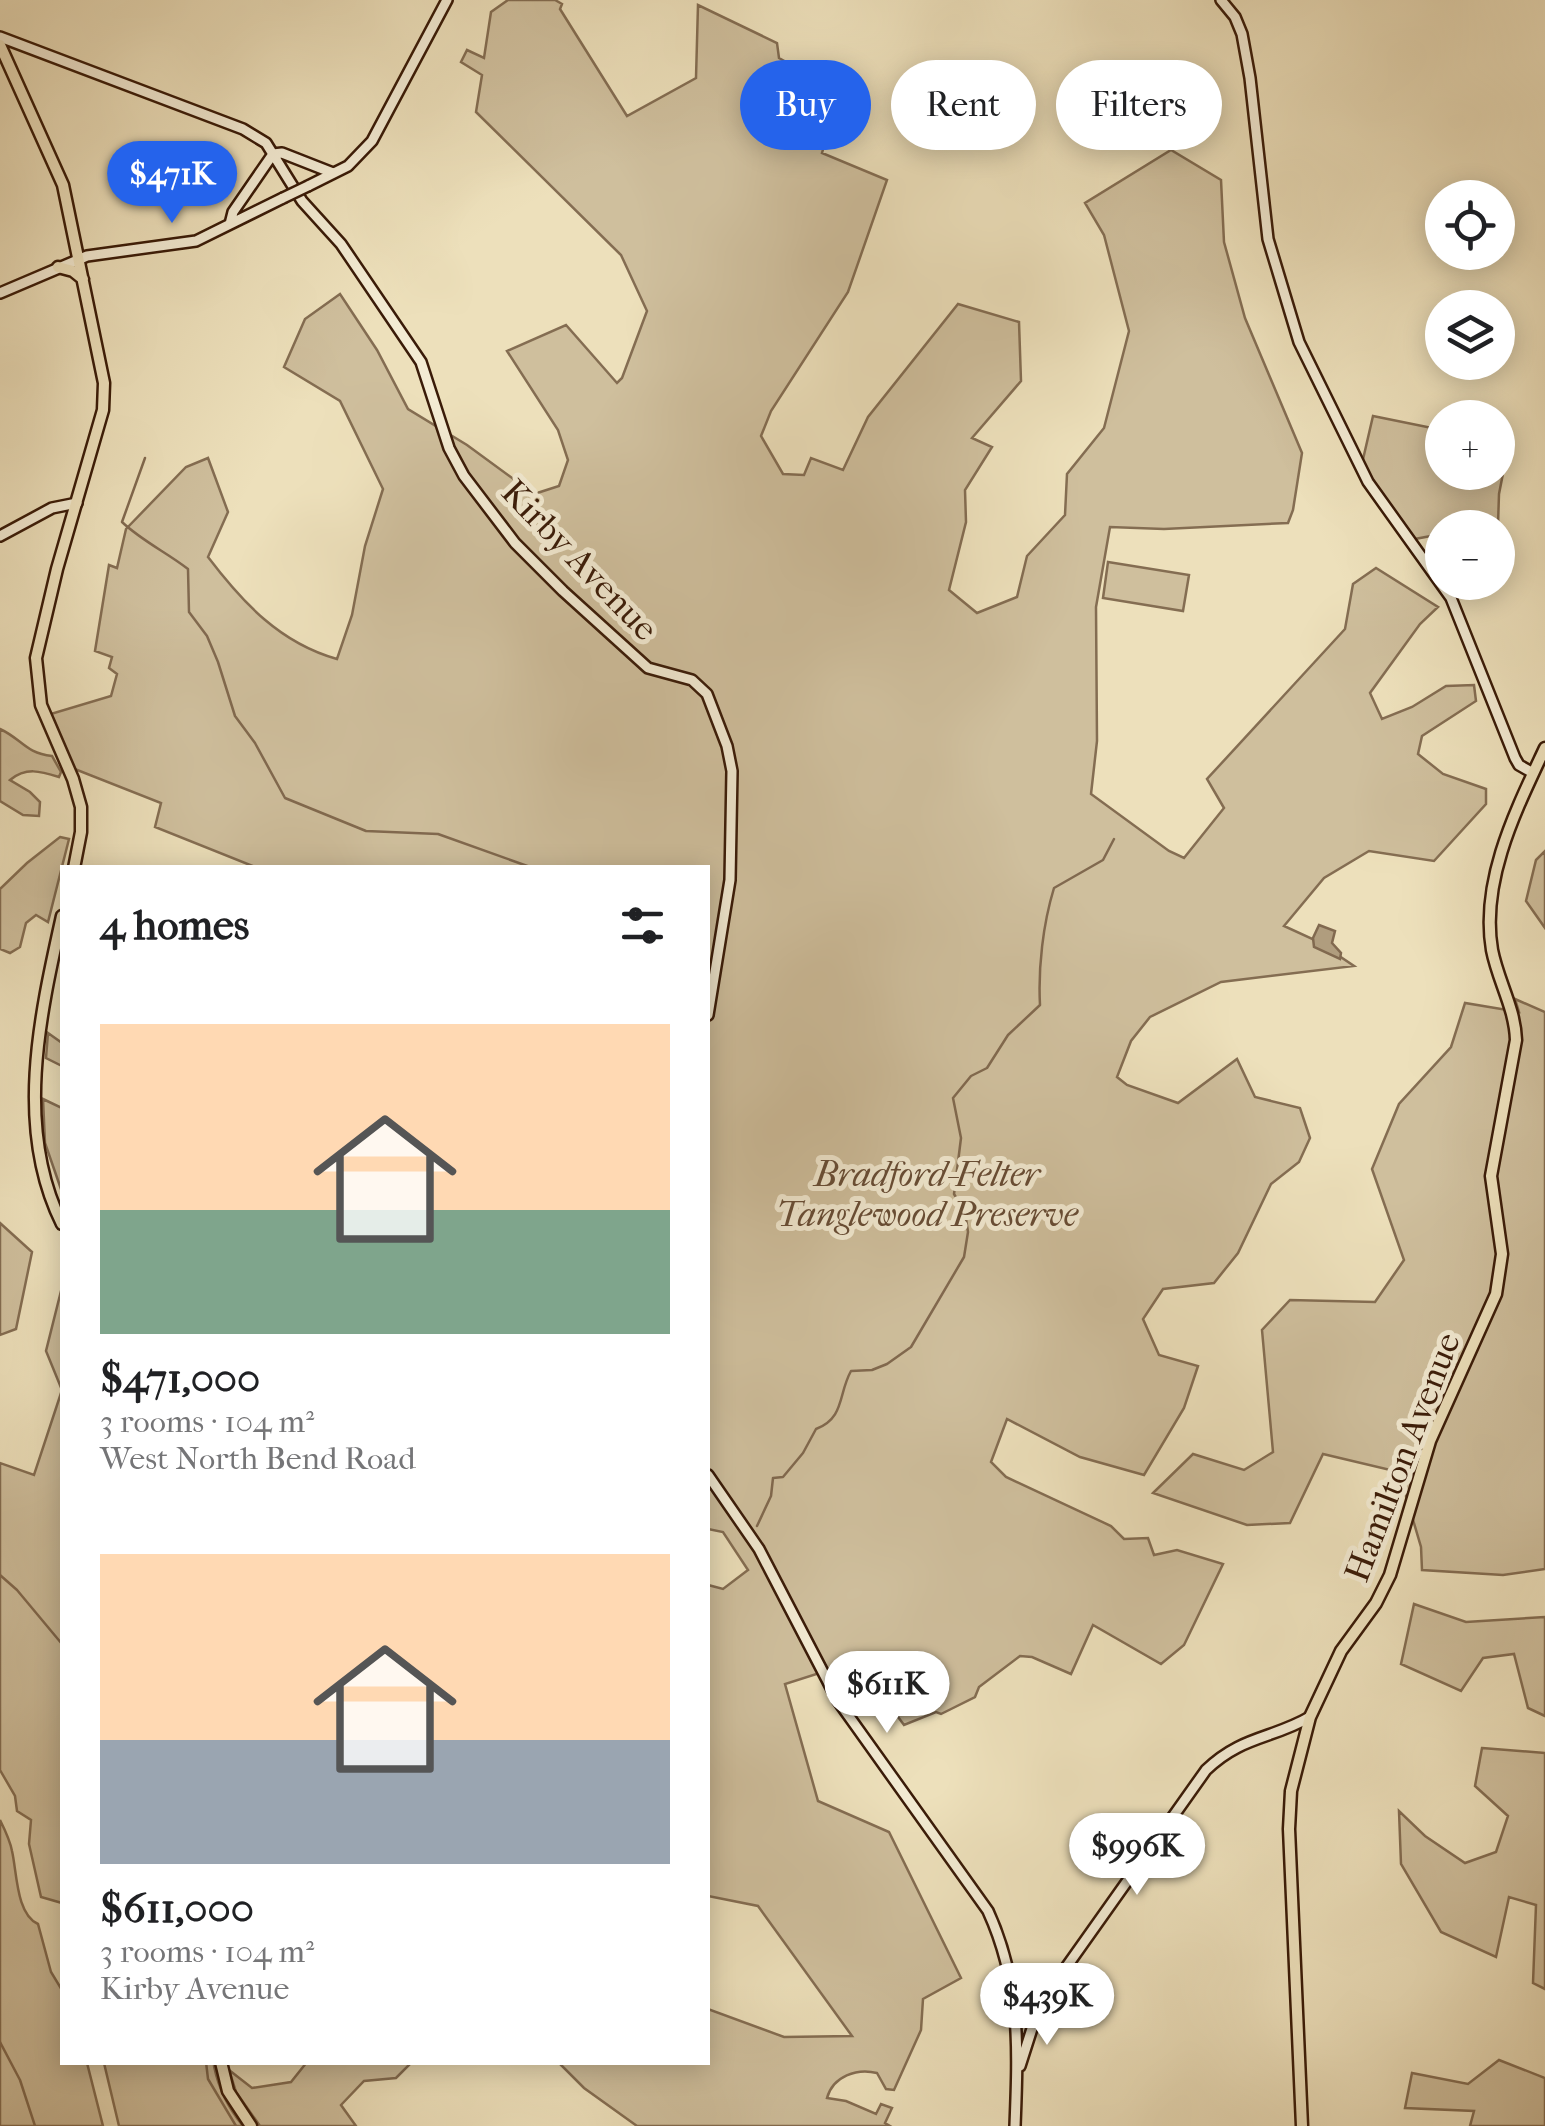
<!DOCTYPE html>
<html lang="en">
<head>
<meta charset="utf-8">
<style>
  body { margin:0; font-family:"IM FELL French Canon",serif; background:#f6f6f6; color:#202124; height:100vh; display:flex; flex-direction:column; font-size:38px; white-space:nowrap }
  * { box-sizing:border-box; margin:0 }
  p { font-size:32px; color:#757577 }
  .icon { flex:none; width:55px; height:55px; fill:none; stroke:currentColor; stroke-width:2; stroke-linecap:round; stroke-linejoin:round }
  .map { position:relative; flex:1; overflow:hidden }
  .drawer { position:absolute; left:60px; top:865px; width:650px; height:1200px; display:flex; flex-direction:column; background:#fff; border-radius:0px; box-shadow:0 5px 25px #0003 }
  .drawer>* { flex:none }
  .guide { position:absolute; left:740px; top:60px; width:655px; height:90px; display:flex; gap:20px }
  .fabs { position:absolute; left:1425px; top:180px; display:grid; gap:20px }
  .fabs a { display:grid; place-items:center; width:90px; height:90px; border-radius:50%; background:#fff; box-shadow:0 5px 25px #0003; font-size:50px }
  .price { position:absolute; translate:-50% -85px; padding:0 22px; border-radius:35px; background:#fff; color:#222; font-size:32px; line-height:65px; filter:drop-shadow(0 2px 5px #0008) }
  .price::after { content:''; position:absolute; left:50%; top:60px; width:30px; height:22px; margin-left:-15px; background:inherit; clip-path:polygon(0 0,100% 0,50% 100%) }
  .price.current { background:#2563eb; color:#fff }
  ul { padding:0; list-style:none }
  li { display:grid; align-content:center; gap:20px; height:530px; padding:0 40px }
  li span { display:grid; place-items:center; height:310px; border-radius:0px; color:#555 }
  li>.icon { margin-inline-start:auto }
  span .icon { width:180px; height:180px; fill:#fffc; stroke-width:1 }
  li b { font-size:42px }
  h2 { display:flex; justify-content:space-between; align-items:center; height:120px; padding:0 40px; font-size:42px }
  .tag { padding:0 35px; border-radius:45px; background:#fff; box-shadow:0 5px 25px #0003; font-size:35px; line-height:90px }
  .tag.current { background:#2563eb; color:#fff }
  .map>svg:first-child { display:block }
</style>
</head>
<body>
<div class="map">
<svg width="1545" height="2126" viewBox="0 0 1545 2126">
  <rect width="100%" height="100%" fill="#ede0bb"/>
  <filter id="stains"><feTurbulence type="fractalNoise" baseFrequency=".002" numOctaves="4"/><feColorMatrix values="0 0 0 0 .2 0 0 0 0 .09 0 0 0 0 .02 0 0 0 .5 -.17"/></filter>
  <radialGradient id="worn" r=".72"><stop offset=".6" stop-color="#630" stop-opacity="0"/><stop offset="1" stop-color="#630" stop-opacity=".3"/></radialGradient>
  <!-- green -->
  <path fill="#cfbf9d" stroke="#846d52" stroke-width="2.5" d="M508 0H555L562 4 560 9 627 116 696 78 698 5 777 43 779 58 797 68 787 94 807 102 818 83 821 85 816 105 824 110 812 140 824 146 822 153 887 180 848 292 771 411 761 436 783 474 804 475 811 458 843 470 868 417 958 304 1019 322 1021 381 972 438 992 447 965 490 966 522 949 590 977 613 1017 597 1027 556 1065 515 1067 474 1104 428 1129 331 1104 235 1085 203 1171 150 1221 180 1224 242 1245 318 1302 453 1293 510 1288 523 1164 529 1110 527 1096 607 1097 741 1091 794 1169 851 1184 858 1224 808 1207 779 1345 629 1353 584 1376 568 1438 607 1420 624 1370 693 1382 719 1412 707 1446 686 1474 685 1476 701 1422 736 1418 754 1443 774 1486 789V804L1434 861 1369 851 1324 878 1284 926 1317 941 1354 966 1221 982 1150 1017 1131 1041 1117 1077 1127 1085 1178 1103 1237 1059 1255 1097 1300 1108 1310 1138 1299 1162 1271 1184 1238 1253 1214 1283 1163 1289 1143 1319 1159 1355 1198 1366 1184 1408 1144 1475 1080 1457 1007 1419 991 1462 1006 1477 1111 1526 1124 1539 1148 1538 1154 1555 1177 1550 1223 1564 1184 1645 1161 1664 1093 1625 1071 1674 1032 1657 1020 1656 979 1687 975 1697 941 1714 936 1712 904 1725 857 1661 785 1684 818 1801 889 1832 961 1978 923 1999 921 2030 894 2090 886 2089 877 2073C857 2068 833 2076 827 2098L846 2101 876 2114 881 2104 892 2108 885 2123 890 2126H637L584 2088 559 2063 708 2062V2009L784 2037 852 2036 758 1906 708 1896V1585L723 1589 748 1570 723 1532 708 1529V868L255 867 155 827 161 803 67 766 44 716 111 696 117 674 109 668 112 657 95 651 109 565 117 568 126 529 186 467 208 458 228 512 208 557C243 603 280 643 337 659L352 615 365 546 383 489 340 401 284 367 305 319 340 294 377 350 408 409 467 445 534 494 559 486 568 460 558 430 507 351 566 325 617 383 622 378 647 311 621 255 476 112 482 75 461 62 467 50 484 58 491 12Z
    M1373 416 1442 430V472H1498V441L1509 443 1499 494 1498 525 1442 528V534L1409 540 1361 468Z
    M1108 562 1189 575 1183 611 1103 598Z
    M0 729C22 739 25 753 52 756L61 772 59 777C40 771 26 767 10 780L30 792 40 802 39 816 23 815 0 801Z
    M60 837 69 839 48 922 36 915 26 923 20 947 10 953 0 949V889L27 863Z
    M1545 851V928L1526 901 1536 860Z
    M1515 999 1545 1012V1569L1503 1575 1422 1570 1421 1547 1399 1472 1323 1454 1290 1523 1247 1525 1153 1493 1193 1454 1244 1470 1273 1452 1262 1330 1290 1300 1375 1302 1404 1260 1372 1169 1399 1104 1451 1047 1465 1003 1519 1012Z
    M48 1033 62 1043V1066L46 1058Z
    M43 1099 62 1108V1192L45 1143Z
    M0 1223 32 1252 16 1329 0 1335Z
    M62 1287V1903L41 1897 29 1844 31 1820 17 1811 15 1796 0 1770V1463L34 1475 62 1390 46 1351Z
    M1414 1604 1466 1622 1545 1617V1716L1528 1708 1514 1654 1483 1658 1461 1691 1401 1664Z
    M1482 1748 1545 1753V1989L1533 1983 1536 1905 1509 1897 1496 1957 1441 1932 1401 1864 1399 1811 1425 1836 1465 1863 1496 1852 1508 1816 1475 1786Z
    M0 1820C5 1830 10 1840 12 1851 17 1872 16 1914 38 1924L51 1972 62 1990V2062L87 2063 103 2126H0Z
    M1499 2060 1545 2078V2126H1470L1474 2111 1405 2108 1412 2073 1468 2084Z
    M307 2062H411V2063L396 2078 364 2081 341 2105 356 2126H260L236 2092 229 2070 252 2088 291 2082Z
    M104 2063H218L214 2066C219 2090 228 2107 243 2126H119Z"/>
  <!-- water -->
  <path fill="#b09d7e" stroke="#81694f" stroke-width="2.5" d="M1319 925 1335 931 1332 943 1341 953 1340 959 1314 947 1313 938Z"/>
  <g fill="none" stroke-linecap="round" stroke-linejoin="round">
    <!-- stream -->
    <path stroke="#81694f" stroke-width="2.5" d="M145 458 122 522C142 541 166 552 188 569L189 612 207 636 218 662 235 716 255 743 285 798 366 831 438 834 533 868
      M757 1526 771 1496 773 1478 783 1477 803 1453 816 1429C845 1418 838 1394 851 1371L872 1370 887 1364 911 1347 964 1257 968 1232 965 1212 954 1194 961 1138 953 1098 971 1076 987 1068 1008 1035 1040 1005C1038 968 1043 924 1054 888L1103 860 1114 839
      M0 1575 17 1590 62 1644
      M0 2042 20 2080 35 2126
      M206 2062 208 2079 236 2126"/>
    <defs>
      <path id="secondary" d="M1221 0 1235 17 1242 34 1250 78 1268 239 1299 342 1368 482 1451 598 1515 758 1519 765 1533 773
        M0 37 243 129 266 143 302 201 341 244 421 362 449 448 464 476 515 543 563 591 648 668 692 680 707 694 727 746 732 771 730 880 708 1015
        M273 154 282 153 333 173
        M308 186 348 166 372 141 447 0
        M230 224 233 212 273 154
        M0 293 87 256 196 241 283 198
        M0 536 52 508 77 503
        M708 1475 759 1549 838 1701 988 1911C1021 1983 1018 2049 1015 2126
        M1017 2016 1028 2015 1038 2007 1206 1770C1241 1736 1272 1739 1310 1717
        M1020 2066 1038 2010"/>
      <path id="primary" d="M0 45 63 185 104 383 103 410 57 569 36 658 41 705 73 779 81 807V832L74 868
        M58 267 73 271 83 279
        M62 916C40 1015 14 1128 62 1224
        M221 2062 228 2091 251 2126
        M1302 2126 1289 1829 1291 1791 1310 1717 1341 1651 1376 1603 1390 1575 1430 1441 1496 1294 1502 1254 1491 1176 1516 1040C1515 1008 1498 981 1492 950 1480 880 1517 808 1545 748"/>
    </defs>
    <!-- secondary casing -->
    <use href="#secondary" stroke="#3a1b08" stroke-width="14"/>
    <!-- primary casing -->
    <use href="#primary" stroke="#3a1b08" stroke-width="15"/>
    <!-- secondary -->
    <use href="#secondary" stroke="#f3ebd3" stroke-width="9"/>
    <!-- primary -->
    <use href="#primary" stroke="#ede0bb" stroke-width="10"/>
    <defs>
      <path id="secondary-bridge" d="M283 198 308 186"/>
    </defs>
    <!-- secondary-bridge casing -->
    <use href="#secondary-bridge" stroke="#3a1b08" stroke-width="14" stroke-linecap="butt"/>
    <!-- secondary-bridge -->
    <use href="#secondary-bridge" stroke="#f3ebd3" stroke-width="9"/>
  </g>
  <g text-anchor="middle" stroke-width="10" stroke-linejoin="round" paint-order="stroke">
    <!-- street labels -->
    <g font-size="35" fill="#3a1b08" stroke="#f3ebd3">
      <text transform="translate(580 560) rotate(46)" y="12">Kirby Avenue</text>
      <text transform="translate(1402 1457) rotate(-69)" y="12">Hamilton Avenue</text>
    </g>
    <!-- park labels -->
    <g font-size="35" font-style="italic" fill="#674c35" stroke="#f3ebd3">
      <text x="927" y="1186">Bradford-Felter<tspan x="927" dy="40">Tanglewood Preserve</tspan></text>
    </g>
  </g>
  <rect width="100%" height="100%" filter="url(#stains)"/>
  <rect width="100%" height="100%" fill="url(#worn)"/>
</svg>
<div class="fabs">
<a><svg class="icon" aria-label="locate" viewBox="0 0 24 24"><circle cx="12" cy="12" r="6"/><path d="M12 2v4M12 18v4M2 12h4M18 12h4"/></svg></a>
<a><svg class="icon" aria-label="layers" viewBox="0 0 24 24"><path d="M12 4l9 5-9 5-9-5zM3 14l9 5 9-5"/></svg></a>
<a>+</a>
<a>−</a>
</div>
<b class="price current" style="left:172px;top:226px">$471K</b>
<b class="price" style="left:887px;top:1736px">$611K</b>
<b class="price" style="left:1137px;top:1898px">$996K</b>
<b class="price" style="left:1047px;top:2048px">$439K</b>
<div class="guide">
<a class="tag current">Buy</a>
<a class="tag">Rent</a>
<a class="tag">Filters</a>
</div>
<section class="drawer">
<h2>4 homes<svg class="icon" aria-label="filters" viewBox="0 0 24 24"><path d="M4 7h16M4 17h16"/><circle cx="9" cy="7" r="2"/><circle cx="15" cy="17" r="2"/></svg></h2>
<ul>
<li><span style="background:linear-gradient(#ffd9b3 60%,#7fa58c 0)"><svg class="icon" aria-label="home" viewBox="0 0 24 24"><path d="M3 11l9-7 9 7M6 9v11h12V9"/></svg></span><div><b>$471,000</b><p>3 rooms · 104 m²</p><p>West North Bend Road</p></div></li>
<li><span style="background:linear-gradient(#ffd9b3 60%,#9aa5b1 0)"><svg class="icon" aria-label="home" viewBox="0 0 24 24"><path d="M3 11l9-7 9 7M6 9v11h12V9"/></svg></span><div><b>$611,000</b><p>3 rooms · 104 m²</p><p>Kirby Avenue</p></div></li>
</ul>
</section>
</div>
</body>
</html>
